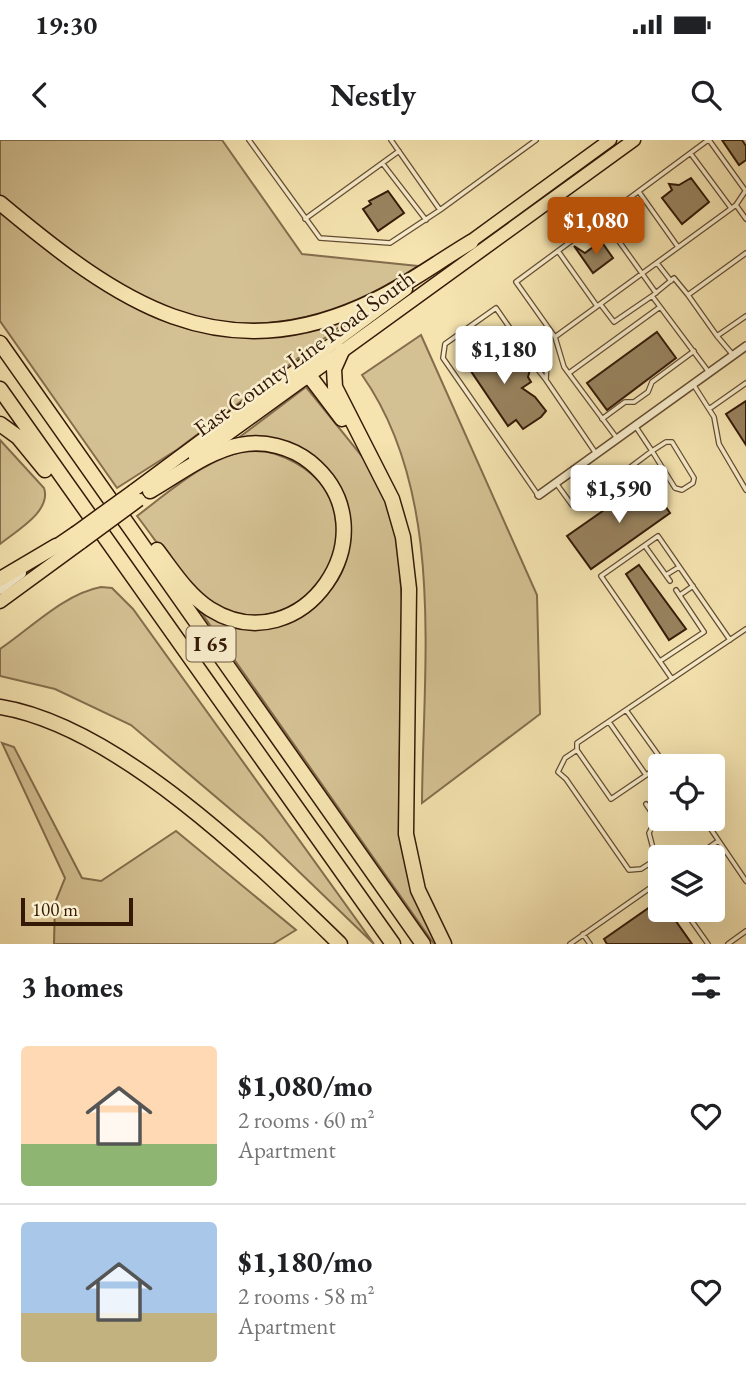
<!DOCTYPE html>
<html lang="en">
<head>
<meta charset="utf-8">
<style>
  body { margin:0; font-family:"EB Garamond",serif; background:#f2f2f2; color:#202124; height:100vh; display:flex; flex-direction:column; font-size:26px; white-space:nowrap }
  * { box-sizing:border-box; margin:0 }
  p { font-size:23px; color:#757577 }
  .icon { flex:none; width:38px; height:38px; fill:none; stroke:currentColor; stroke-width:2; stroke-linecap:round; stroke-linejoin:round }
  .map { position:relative; height:804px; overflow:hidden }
  .panel { display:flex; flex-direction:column; background:#fff; flex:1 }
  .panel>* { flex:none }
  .tools { position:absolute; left:648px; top:614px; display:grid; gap:14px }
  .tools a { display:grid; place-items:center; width:77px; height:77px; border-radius:7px; background:#fff; box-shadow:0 7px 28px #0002; font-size:35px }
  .scale { position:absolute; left:21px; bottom:18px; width:112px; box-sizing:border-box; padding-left:7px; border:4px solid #341907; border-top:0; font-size:19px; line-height:24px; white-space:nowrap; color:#341907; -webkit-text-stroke:5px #f8edcc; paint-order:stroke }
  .price { position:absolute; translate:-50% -60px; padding:0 16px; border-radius:7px; background:#fff; color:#222; font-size:23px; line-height:46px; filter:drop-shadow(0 2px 4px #0008) }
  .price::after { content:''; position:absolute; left:50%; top:42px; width:21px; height:16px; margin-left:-10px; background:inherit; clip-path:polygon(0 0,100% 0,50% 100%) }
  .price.active { background:#b45309; color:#fff }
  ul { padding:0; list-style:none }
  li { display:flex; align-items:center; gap:21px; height:175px; padding:0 21px }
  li+li { border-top:2px solid #e0e0e0 }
  li span { display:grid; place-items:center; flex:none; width:196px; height:140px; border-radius:7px; color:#555 }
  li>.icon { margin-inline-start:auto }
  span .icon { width:84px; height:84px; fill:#fffc; stroke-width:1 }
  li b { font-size:30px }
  h2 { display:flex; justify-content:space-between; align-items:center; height:84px; padding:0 21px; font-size:30px }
  .status { display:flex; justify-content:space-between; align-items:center; height:49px; padding:0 35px; background:#fff; direction:ltr }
  .status svg { height:19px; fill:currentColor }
  header { display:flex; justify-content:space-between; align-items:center; height:91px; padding:0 21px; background:#fff; font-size:32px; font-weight:700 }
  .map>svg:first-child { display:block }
</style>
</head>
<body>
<div class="status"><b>19:30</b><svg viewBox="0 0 49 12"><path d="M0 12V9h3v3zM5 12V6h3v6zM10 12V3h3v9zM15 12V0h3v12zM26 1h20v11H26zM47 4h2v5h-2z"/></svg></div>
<header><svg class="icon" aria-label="back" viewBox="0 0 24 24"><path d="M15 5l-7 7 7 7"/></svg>Nestly<svg class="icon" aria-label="search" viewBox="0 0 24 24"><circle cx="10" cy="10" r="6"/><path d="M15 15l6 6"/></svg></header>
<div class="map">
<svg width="746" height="804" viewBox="0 0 746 804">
  <rect width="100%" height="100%" fill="#f5e4b0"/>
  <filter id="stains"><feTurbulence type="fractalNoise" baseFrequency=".00286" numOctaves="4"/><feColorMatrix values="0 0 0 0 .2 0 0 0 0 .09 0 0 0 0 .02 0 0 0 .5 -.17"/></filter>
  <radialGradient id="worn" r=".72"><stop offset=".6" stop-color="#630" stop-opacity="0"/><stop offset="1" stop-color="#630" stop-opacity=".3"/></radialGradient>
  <!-- green -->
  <path fill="#d4c193" stroke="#846d4d" stroke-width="2" d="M0 0H222L302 114 418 126C335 181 247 203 152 163 100 142 44 91 0 56Z
    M0 69C60 118 141 192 222 193 261 193 302 183 340 179L342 185 178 309 117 348 0 181Z
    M421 195 537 455 540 574 422 663C423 524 446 354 362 235Z
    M306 247 365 320 388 365 398 401 402 463 399 675C403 721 415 764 438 804H434L196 465 246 486C265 478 312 465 326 453 364 423 352 338 311 316 294 307 257 304 237 299Z
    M0 300 44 348C52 371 16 391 0 404Z
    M255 309C315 319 355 364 331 427 329 433 322 439 318 444 292 474 249 487 213 464 182 444 160 405 137 376 174 348 208 316 255 309Z
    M101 447 112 448 133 469 374 804 262 696 131 585 55 549 0 536V509C31 488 64 454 101 447Z
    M2 603 14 607 82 738 101 741 176 691 296 790 273 804H54L55 763 65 738Z"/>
  <!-- building -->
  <path fill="#98835f" stroke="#341907" stroke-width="2" d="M722 0H742L746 6V20L739 25Z
    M691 38 709 62 682 84 662 58 672 50 669 44 679 45Z
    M388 51 404 73 378 91 363 69 371 64 369 61Z
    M601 101 613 118 593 133 574 106 585 113Z
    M657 192 676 218 607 270 587 243Z
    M474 201 481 202 493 218 489 221 498 233 514 220 524 228 531 226 528 237 531 242 522 248 535 257 546 271 541 277 523 289 516 280 508 286 458 212Z
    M746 261V305L726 274Z
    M647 340 670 373 591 429 567 396Z
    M639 425 686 489 669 500 626 434Z
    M660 760V770H668L692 804H607L604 799Z"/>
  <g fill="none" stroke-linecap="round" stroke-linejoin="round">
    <defs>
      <path id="service" d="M249 0 320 98 390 103 440 70
        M391 0 440 70 536 0
        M709 0 745 50
        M691 14 731 68
        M383 24 426 80
        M639 52 678 107
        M736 65 746 79
        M305 79 399 11
        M603 79 656 153
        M558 111 597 166
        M657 123 671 141
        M688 155 717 196
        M601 165 614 182 652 156
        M555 197 736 65 746 50
        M525 210 532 222
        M733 215 717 196 746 176
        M535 226 546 240
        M708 231 652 156 674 138 688 155 746 113
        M569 233 660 167
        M693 244 714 277 719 304 746 350
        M709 269 746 243
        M602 279 625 262H634L648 252 652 242 694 211
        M616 297 564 227 555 197 516 142 708 0
        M666 302H672L694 338 693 343 682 350 675 348 652 311Z
        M556 343 572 365H580L652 311 636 287
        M538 355 443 218 445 204 496 168 525 210 534 211 547 222 546 240 595 312
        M645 406 670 441
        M666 435 679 427
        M680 455 693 446
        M660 521 704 492 676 450
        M672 539 601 436 658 396 730 500
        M626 570 664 623 611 659 577 610V603L746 489
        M609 582 646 635
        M577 610 565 618 558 632 566 639 629 730 641 729 652 722 654 712 649 693 656 679 646 664
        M704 679 746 741
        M694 718 718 701
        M684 770 708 804
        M583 794 590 804
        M570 804 660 741
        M728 804 746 791"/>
      <path id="minor" d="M539 355 746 206"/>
      <path id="secondary" d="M0 449 21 433"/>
      <path id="primary" d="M463 107 610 0
        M195 318 634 0
        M133 351 406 149
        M56 406 75 393
        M0 462 82 402"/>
      <path id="motorway" d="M0 63C116 160 220 236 375 160 408 144 439 121 471 102
        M0 203 423 804
        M342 211 334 229 335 247 392 359 403 397 409 449 406 694 418 750 444 804
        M288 236 311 238 342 279
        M0 249 393 804
        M0 284 18 297 45 330
        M150 351C178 335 208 311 240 305 264 300 291 307 310 322 396 392 301 526 210 469 188 455 173 431 157 410
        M0 439 56 406
        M0 567C117 586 256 722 340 804"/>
    </defs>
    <!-- service casing -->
    <use href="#service" stroke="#644c31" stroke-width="6"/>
    <!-- minor casing -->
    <use href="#minor" stroke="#644c31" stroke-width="10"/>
    <!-- secondary casing -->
    <use href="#secondary" stroke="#341907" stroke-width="13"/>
    <!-- primary casing -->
    <use href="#primary" stroke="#341907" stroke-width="15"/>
    <!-- motorway casing -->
    <use href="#motorway" stroke="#341907" stroke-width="17"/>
    <!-- service -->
    <use href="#service" stroke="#f8edcc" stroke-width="3.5"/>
    <!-- minor -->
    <use href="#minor" stroke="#f8edcc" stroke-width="7"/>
    <!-- secondary -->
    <use href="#secondary" stroke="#f8edcc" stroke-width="10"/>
    <!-- primary -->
    <use href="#primary" stroke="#f5e4b0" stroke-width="12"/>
    <!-- motorway -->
    <use href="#motorway" stroke="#f5e4b0" stroke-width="14"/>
    <defs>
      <path id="primary-bridge" d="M75 393 133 351
        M82 402 139 360"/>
    </defs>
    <!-- primary-bridge casing -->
    <use href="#primary-bridge" stroke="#341907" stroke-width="15" stroke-linecap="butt"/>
    <!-- primary-bridge -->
    <use href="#primary-bridge" stroke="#f5e4b0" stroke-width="12"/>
  </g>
  <g text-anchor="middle" stroke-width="5" stroke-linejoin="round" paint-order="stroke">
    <!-- shield labels -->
    <rect fill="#f8edcc" stroke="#6f5942" stroke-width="2" x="186.5" y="486.5" width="49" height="35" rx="5"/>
    <g font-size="21" font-weight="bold" fill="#341907">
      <text x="211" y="511">I 65</text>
    </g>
    <!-- street labels -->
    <g font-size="23" fill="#341907" stroke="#f8edcc">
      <text transform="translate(304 213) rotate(-36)" y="8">East County Line Road South</text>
    </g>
  </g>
  <rect width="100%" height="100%" filter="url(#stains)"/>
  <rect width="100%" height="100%" fill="url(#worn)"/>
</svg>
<div class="tools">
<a><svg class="icon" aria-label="locate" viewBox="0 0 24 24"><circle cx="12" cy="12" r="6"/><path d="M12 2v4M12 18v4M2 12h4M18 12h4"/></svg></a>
<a><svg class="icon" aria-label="layers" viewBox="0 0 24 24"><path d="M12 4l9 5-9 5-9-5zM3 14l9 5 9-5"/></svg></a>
</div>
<div class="scale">100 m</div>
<b class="price active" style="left:596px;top:117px">$1,080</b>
<b class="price" style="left:504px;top:246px">$1,180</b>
<b class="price" style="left:619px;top:385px">$1,590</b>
</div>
<section class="panel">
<h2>3 homes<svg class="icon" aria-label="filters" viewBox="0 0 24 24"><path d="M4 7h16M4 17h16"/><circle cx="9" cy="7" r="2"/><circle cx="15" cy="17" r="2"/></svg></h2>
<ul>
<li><span style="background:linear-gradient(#ffd9b3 70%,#8fb573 0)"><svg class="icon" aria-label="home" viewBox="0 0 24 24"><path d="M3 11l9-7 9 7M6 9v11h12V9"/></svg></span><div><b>$1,080/mo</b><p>2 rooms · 60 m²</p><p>Apartment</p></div><svg class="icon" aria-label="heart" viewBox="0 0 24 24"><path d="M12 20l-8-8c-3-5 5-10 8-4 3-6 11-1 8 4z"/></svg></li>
<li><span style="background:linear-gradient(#a9c7e8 65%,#c2b280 0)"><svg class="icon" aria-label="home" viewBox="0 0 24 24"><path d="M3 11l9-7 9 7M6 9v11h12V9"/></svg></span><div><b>$1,180/mo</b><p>2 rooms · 58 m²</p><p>Apartment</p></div><svg class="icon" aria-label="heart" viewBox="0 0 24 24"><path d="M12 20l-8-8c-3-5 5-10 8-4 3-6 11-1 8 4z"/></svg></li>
</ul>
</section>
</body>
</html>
